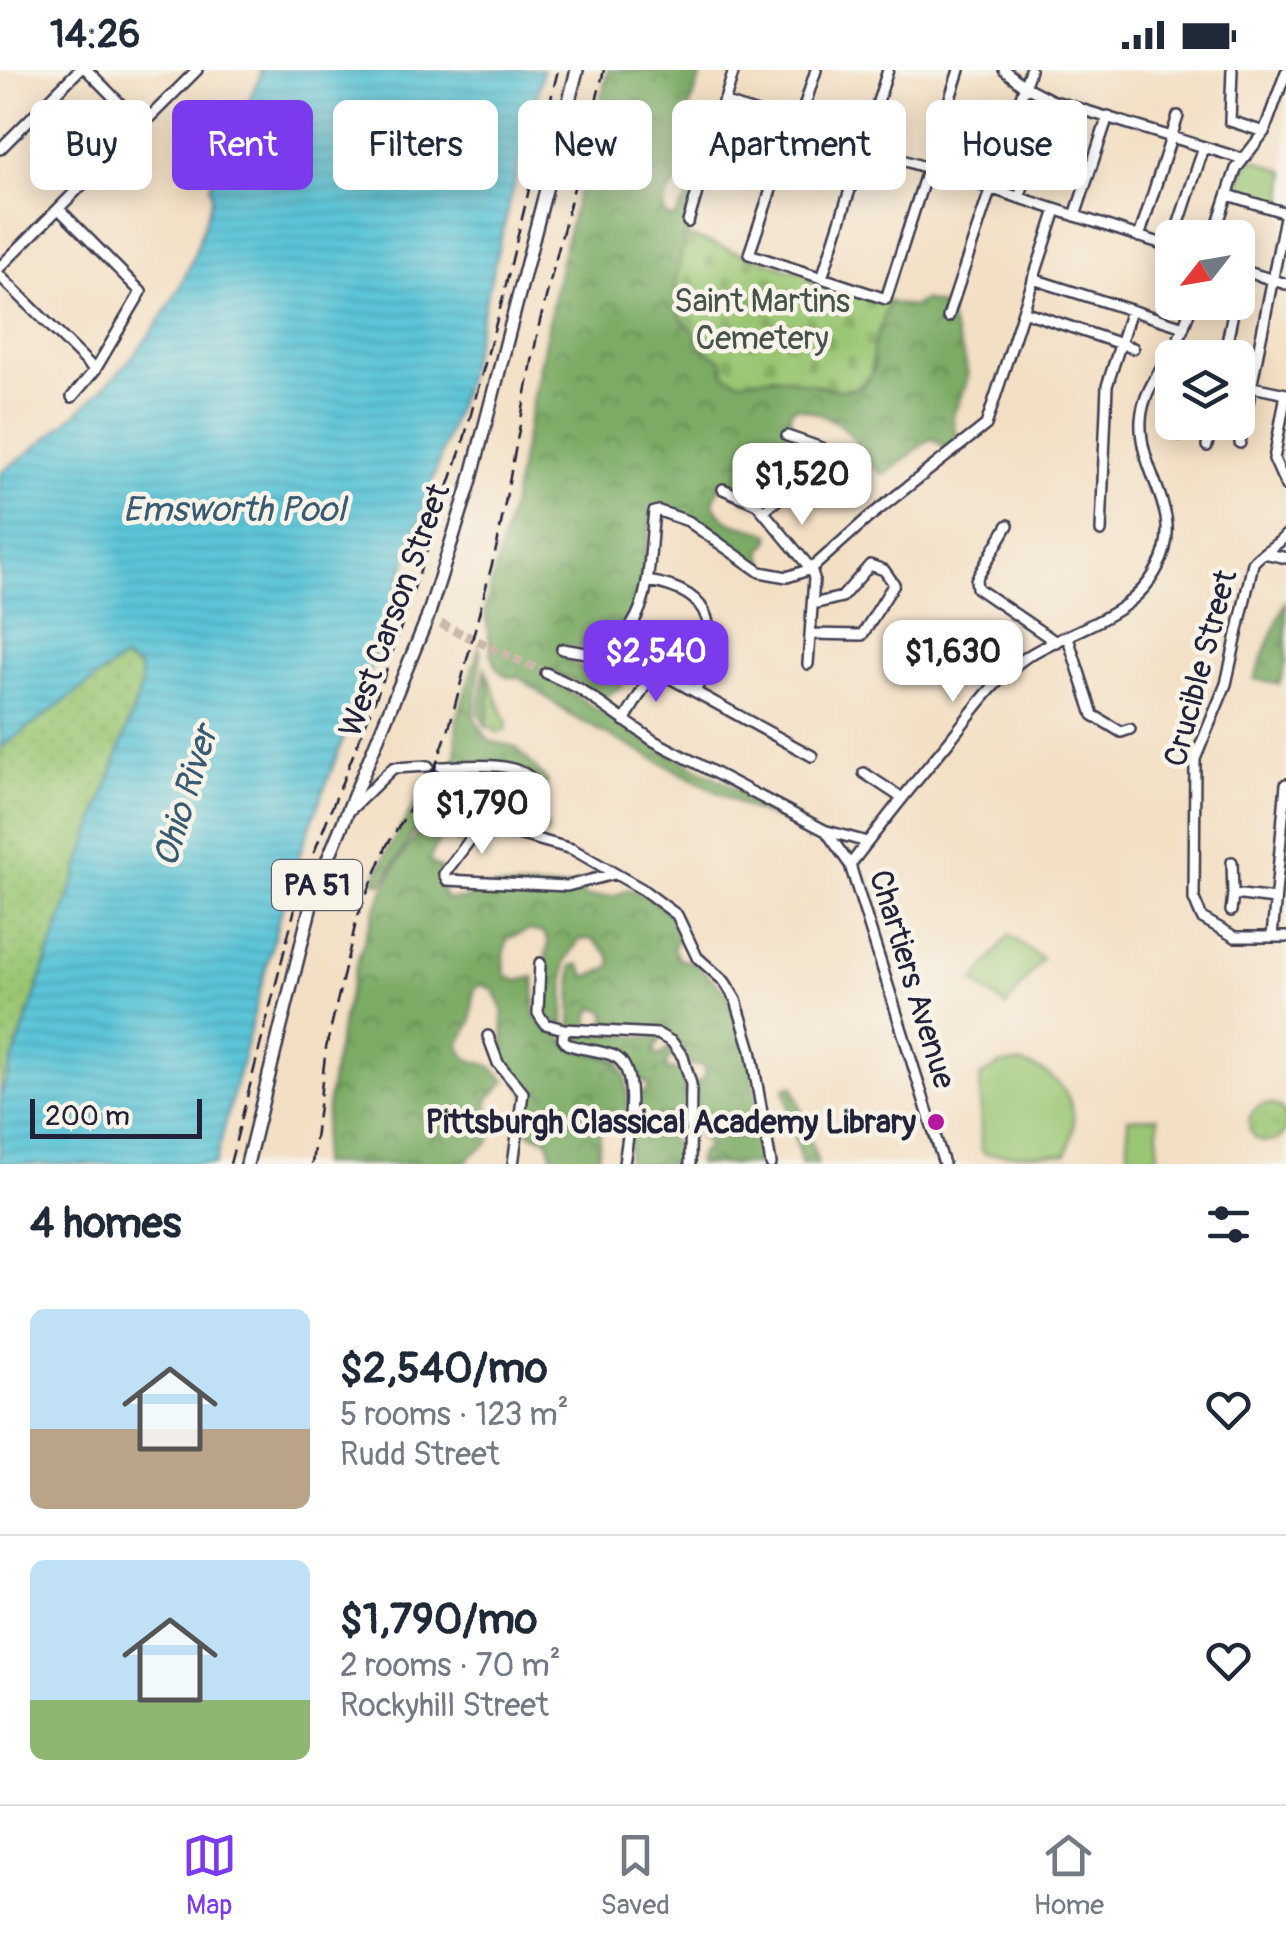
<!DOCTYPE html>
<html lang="en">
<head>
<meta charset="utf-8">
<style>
  body { margin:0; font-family:Pangolin,sans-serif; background:#f2f2f3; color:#1f2937; height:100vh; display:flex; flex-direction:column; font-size:38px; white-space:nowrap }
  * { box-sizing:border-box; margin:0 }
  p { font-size:32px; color:#747a83 }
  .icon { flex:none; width:55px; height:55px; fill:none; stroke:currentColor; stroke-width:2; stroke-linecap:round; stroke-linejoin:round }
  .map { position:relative; height:1094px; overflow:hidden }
  .drawer { display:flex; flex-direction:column; background:#fff; flex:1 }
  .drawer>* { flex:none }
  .hud { position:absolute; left:30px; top:30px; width:1228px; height:90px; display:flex; gap:20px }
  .needle { width:65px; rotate:239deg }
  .buttons { position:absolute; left:1155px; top:150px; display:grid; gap:20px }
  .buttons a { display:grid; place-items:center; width:100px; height:100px; border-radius:15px; background:#fff; box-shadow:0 5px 25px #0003; font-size:50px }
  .scale { position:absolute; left:30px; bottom:25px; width:172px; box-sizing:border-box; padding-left:10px; border:5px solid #22223b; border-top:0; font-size:28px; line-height:35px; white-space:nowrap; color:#22223b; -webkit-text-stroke:8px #f7f3e8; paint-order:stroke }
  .price { position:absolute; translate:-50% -85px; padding:0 22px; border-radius:20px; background:#fff; color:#222; font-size:32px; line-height:65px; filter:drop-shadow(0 2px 5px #0008) }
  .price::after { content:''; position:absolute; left:50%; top:60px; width:30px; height:22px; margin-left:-15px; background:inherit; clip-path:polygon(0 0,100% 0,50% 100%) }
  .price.selected { background:#7c3aed; color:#fff }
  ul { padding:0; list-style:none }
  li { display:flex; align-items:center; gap:30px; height:250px; padding:0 30px }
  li+li { border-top:2px solid #e0e1e3 }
  li span { display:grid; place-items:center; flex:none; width:280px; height:200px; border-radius:15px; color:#555 }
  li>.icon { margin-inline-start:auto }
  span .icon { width:120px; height:120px; fill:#fffc; stroke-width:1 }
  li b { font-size:42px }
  h2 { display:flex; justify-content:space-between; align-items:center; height:120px; padding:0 30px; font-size:42px }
  .tag { padding:0 35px; border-radius:15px; background:#fff; box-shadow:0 5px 25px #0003; font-size:35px; line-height:90px }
  .tag.selected { background:#7c3aed; color:#fff }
  .status { display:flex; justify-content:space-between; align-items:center; height:70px; padding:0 50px; background:#fff; direction:ltr }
  .status svg { height:28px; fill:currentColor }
  .tabs { display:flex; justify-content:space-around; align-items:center; height:140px; border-top:2px solid #e0e1e3; background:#fff; font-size:28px; color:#747a83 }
  .tabs a { display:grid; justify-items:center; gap:5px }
  .tabs .selected { color:#7c3aed }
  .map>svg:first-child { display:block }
</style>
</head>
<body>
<div class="status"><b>14:26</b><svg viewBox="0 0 49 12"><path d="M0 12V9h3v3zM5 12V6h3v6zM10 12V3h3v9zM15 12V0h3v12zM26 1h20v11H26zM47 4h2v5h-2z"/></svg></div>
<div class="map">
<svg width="1286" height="1094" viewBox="0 0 1286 1094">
  <defs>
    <pattern id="grass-dots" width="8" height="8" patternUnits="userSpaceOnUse" patternTransform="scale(2.5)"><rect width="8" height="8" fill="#9ac673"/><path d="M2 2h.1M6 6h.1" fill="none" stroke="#84aa64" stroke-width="1.8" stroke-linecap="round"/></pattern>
    <pattern id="forest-crowns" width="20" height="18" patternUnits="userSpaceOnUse" patternTransform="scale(2.5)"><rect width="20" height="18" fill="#7bab65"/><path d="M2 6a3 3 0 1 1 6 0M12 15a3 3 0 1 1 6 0" fill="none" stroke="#648b54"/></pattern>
    <pattern id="cemetery-stones" width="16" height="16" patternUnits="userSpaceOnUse" patternTransform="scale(2.5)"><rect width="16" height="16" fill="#9ac673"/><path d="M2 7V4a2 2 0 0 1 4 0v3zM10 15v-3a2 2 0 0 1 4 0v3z" fill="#84aa64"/></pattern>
    <pattern id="water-rules" width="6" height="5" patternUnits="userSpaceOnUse" patternTransform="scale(2.5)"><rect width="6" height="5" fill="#5bc4d7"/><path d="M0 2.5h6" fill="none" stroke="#4fa8b9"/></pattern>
  </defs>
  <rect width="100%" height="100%" fill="#f7f3e8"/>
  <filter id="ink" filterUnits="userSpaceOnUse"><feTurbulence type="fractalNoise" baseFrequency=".01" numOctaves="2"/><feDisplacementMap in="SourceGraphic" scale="20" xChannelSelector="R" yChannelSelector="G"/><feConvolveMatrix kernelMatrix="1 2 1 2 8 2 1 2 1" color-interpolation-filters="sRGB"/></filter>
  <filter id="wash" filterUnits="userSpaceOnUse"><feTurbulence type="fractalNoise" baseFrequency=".0048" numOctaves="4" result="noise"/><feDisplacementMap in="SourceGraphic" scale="40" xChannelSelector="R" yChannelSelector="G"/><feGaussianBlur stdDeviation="2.25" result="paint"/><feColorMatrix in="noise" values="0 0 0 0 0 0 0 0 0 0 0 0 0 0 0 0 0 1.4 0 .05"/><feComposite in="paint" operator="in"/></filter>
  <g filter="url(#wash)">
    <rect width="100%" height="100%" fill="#f3dfc4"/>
    <!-- grass -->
    <path fill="url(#grass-dots)" stroke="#5e7457" stroke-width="2.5" d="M123 589 139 597 142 615 0 1027V678Z
      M487 602 507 654 506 660 498 663 485 655C492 645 489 618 487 602Z
      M1249 1053a19 19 0 1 1 38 0a19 19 0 1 1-38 0Z"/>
    <!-- forest -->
    <path fill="url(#forest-crowns)" stroke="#4e6650" stroke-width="2.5" d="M608 0H703L686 47 687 69 698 73 700 79 694 102C679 116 662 117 664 142L669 148 675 147 696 114C691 133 688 150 686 168 681 200 662 242 696 262L698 276 721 289 724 303C746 312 768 304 792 309 815 314 864 336 873 299 875 291 871 284 873 276 877 261 884 246 889 232L912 237 923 230 948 238C949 259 964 277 967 300 970 318 956 331 953 347 952 356 958 362 958 370L946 379 933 369 928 370 885 405C862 392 864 380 848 362 837 349 811 340 795 337L790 343 791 353 784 368 791 380 781 397 795 407 796 412 764 434 737 418 724 415 719 418 713 431C724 461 748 453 770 464V470L761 481 767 498C732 492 705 447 661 438L652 442 640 525 633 548 623 565 593 581 566 575 559 577 560 584 583 599H588L597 590 599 605 621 606 623 615 604 628 575 611 548 601 547 606 553 611 648 672 776 740 782 751 750 739 570 645 519 607H507L497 599 492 586 485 540 514 425 561 191Z
      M1286 530V593L1279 614 1254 609Z
      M479 577 481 584 474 648 489 671 516 677 548 712 543 722 544 737 539 743 548 760 545 765 533 764C526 756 526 740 534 732L530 703 456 694 457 650Z
      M485 596 490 624 486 656 479 644Z
      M443 700C470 700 512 694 533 713L532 727 524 732H505L498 720 461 729 427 751 410 767 382 814 374 810C385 785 423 712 443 700Z
      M475 730H482L485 735 474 764 461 774 450 767 440 768 429 791 441 799 440 815 445 829H468L474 817 578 818 586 827 614 826 629 819C650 826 693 851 673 877L678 889 693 892 728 923 748 981 768 1094H697L699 1085 709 1076 699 1067 695 1014 704 1008V996L691 995 670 966 644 960H607L604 955 607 944 600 939 591 940 589 958 571 957 572 896 579 894 587 907 608 898 612 892 608 883 592 869 579 870 565 892 564 955 544 950C536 931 547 917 547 899 547 887 544 885 549 874L544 863 528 860 507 869 504 885 505 904 517 911 534 907 535 944 541 955 562 960V969C568 977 573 979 583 981 631 994 626 998 628 1047L625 1048 612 1040 601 1045 598 1094H554L548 1069 531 1064 526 1059 527 1026 505 990 502 938 494 920 481 914 474 920 471 952 459 976 467 989 489 995 506 1011 488 1029C486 1046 497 1057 488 1074L471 1085 466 1094H320C330 1001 354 855 407 778 421 757 451 736 475 730Z
      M566 960 661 969 653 981 659 987 668 978 671 979 673 985 666 993 667 999 682 1000C684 1011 690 1028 685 1040L668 1045C665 1062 667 1071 682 1079L685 1094H627L634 1028 648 1020V1014L632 1007 626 995 568 973Z
      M793 1015 818 1094H801L784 1018Z"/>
    <!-- cemetery -->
    <path fill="url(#cemetery-stones)" stroke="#5e7457" stroke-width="2.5" d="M686 165 889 232 873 277 871 305 856 318 839 320 774 306 741 311 726 305 721 289 698 276 696 262C663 243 679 196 686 165Z"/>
    <!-- park -->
    <path fill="#9ac673" stroke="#5e7457" stroke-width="2.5" d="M1252 88 1286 102 1283 136 1234 120Z
      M1009 865 1042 889 1006 937 974 912Z
      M1019 993C1065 1003 1086 1039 1066 1084H985L981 1080 980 1006 1002 994Z
      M1158 1047V1094H1135L1128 1089V1048Z"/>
    <!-- water -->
    <path fill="url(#water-rules)" stroke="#3e7389" stroke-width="2.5" d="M259 0H543L466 308 382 567 298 788 278 852 215 1094H0V1027L142 615 139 597 123 589 0 678V403C85 344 175 262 202 160 206 146 215 130 210 116L261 4Z"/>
  </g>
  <g filter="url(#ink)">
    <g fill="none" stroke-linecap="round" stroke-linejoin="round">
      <!-- minor-tunnel -->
      <path stroke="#c9b9a9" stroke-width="9" stroke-dasharray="9 4.5" stroke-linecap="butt" d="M441 554 546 603"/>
      <defs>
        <path id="minor" d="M87 0 142 56
          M1004 0 1024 16 1051 30 1243 89
          M1232 0 1230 51 1264 62
          M723 32 1172 177
          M793 55 749 184 886 229 959 0
          M798 56 816 0
          M0 79 79 0
          M1228 125 1286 143
          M1019 128 1051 30
          M59 139 141 222 95 300 72 327
          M1075 146 1108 46
          M688 152 734 0
          M1139 167 1178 46
          M1174 168 1204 77
          M1213 168 1236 99 1264 62 1286 2
          M0 197 197 0
          M1238 199 1286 214
          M0 206 95 300
          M822 208 888 0
          M1033 209 1184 257
          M1238 217 1241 200
          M1023 241 1133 278
          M948 247 1030 0
          M1224 288 1235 232
          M1238 314 1286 324
          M1286 324 1274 389 1286 416
          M1180 365V352
          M1240 373 1286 142
          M1207 376 1211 352
          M723 419 757 434 811 499 814 508 808 594
          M763 441 822 396 829 386 822 378 787 366
          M1008 455 976 510 977 518 1056 572
          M1101 461 1107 316 1131 240
          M1286 465C1277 477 1262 481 1253 493L1226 614 1195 689 1194 829 1202 848 1235 867H1286
          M1264 483 1286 488
          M647 511C719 522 718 562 696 621
          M810 564 862 565 894 514 884 500 870 495 842 527 813 534
          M1068 568 1093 645 1121 662 1130 659
          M562 579 641 592 812 686
          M595 584C655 561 647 496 654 442L659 441 688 451 760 502 787 507 811 499 868 448 986 355 1056 140
          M546 603 578 618 654 671 826 761 850 795
          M667 606 682 574
          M624 651 655 599
          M441 697C467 696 520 689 536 714L533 731 488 741 482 754 572 779 642 819 677 845 697 887 725 912 736 930 751 980 771 1094
          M864 703 902 728
          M346 744 393 698 428 696
          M482 754 444 804 447 810 567 816 614 804
          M827 761 867 772
          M1232 792 1233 824
          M1231 841 1233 824 1275 829
          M1272 867 1286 714
          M540 893 538 943 545 954 564 959 658 964 672 972 683 987 691 1014 690 1094
          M564 959 563 969 567 974C582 980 600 980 614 986 642 998 627 1071 624 1094
          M488 966 498 993 523 1023 513 1094
          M944 1094 850 795C882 753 916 711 950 670 974 640 996 607 1028 586 1072 558 1132 549 1158 497 1187 441 1138 405 1141 350 1143 322 1158 305 1172 282 1181 266 1187 250 1192 232"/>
        <path id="major" d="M247 1094 314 823 427 549 470 413 577 0"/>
      </defs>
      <!-- minor casing -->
      <use href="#minor" stroke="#413e50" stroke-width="14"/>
      <!-- major casing -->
      <use href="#major" stroke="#413e50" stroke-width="16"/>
      <!-- minor -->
      <use href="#minor" stroke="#fff" stroke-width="9"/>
      <!-- major -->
      <use href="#major" stroke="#fff" stroke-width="11"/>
      <!-- rail -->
      <path stroke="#22223b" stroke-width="2.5" stroke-dasharray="15 8" stroke-linecap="butt" d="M230 1094 301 815 383 610 463 373 501 235 558 0
        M312 1094 326 978 357 848 387 775 434 700 449 658 497 475 539 255 604 0"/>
    </g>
  </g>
  <!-- markers -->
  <circle fill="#b5179e" stroke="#f7f3e8" stroke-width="4" cx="936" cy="1052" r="10"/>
  <g text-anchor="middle" stroke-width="9" stroke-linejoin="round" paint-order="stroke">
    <!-- shield labels -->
    <rect fill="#f7f3e8" stroke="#62616f" stroke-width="2.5" x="272" y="790" width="90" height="50" rx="8"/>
    <g font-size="30" font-weight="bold" fill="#22223b">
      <text x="317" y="825">PA 51</text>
    </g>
    <!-- park labels -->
    <g font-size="32" fill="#46534c" stroke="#f7f3e8">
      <text x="762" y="242">Saint Martins<tspan x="762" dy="37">Cemetery</tspan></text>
    </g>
    <!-- street labels -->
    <g font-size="32" fill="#22223b" stroke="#f7f3e8">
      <text transform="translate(394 540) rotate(-70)" y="11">West Carson Street</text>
      <text transform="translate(1200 598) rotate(-75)" y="11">Crucible Street</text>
      <text transform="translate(913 909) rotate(73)" y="11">Chartiers Avenue</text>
    </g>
    <!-- poi labels -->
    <g font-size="32" font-weight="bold" fill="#22223b" stroke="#f7f3e8" text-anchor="end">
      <text x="916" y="1063">Pittsburgh Classical Academy Library</text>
    </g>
    <!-- water labels -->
    <g font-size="35" font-style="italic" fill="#365b72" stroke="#f7f3e8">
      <text x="234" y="451">Emsworth Pool</text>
      <text transform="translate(185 726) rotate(-73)" y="12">Ohio River</text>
    </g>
  </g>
</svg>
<div class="buttons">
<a><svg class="needle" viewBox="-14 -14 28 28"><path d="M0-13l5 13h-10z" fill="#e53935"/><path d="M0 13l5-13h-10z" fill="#747a83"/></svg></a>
<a><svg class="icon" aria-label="layers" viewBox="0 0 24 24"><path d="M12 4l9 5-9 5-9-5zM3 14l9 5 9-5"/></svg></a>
</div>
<div class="scale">200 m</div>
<b class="price" style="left:802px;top:458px">$1,520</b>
<b class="price selected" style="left:656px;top:635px">$2,540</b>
<b class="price" style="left:953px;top:635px">$1,630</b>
<b class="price" style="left:482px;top:787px">$1,790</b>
<div class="hud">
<a class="tag">Buy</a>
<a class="tag selected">Rent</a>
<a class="tag">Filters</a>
<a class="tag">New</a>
<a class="tag">Apartment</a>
<a class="tag">House</a>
</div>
</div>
<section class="drawer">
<h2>4 homes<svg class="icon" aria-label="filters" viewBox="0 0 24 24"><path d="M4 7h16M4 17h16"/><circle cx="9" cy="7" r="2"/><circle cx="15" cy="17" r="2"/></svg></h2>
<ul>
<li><span style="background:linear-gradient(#bfe0f5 60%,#b9a48a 0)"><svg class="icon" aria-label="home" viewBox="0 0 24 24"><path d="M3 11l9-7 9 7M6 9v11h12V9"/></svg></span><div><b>$2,540/mo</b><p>5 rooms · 123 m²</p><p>Rudd Street</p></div><svg class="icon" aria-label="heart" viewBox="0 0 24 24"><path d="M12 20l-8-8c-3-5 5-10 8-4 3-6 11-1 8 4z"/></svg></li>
<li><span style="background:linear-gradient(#bfe0f5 70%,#8fb573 0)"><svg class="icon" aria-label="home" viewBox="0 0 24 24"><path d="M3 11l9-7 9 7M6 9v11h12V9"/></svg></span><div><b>$1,790/mo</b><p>2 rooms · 70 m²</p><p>Rockyhill Street</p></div><svg class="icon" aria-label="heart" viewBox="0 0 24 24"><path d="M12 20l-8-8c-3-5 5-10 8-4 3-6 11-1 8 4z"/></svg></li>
</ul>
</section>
<nav class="tabs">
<a class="selected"><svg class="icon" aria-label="map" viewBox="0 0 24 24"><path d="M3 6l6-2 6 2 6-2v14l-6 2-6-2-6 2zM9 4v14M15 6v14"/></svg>Map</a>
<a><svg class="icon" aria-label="saved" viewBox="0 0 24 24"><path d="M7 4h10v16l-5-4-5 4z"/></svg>Saved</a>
<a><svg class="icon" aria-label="home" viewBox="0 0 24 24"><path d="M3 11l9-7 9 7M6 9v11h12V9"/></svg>Home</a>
</nav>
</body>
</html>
